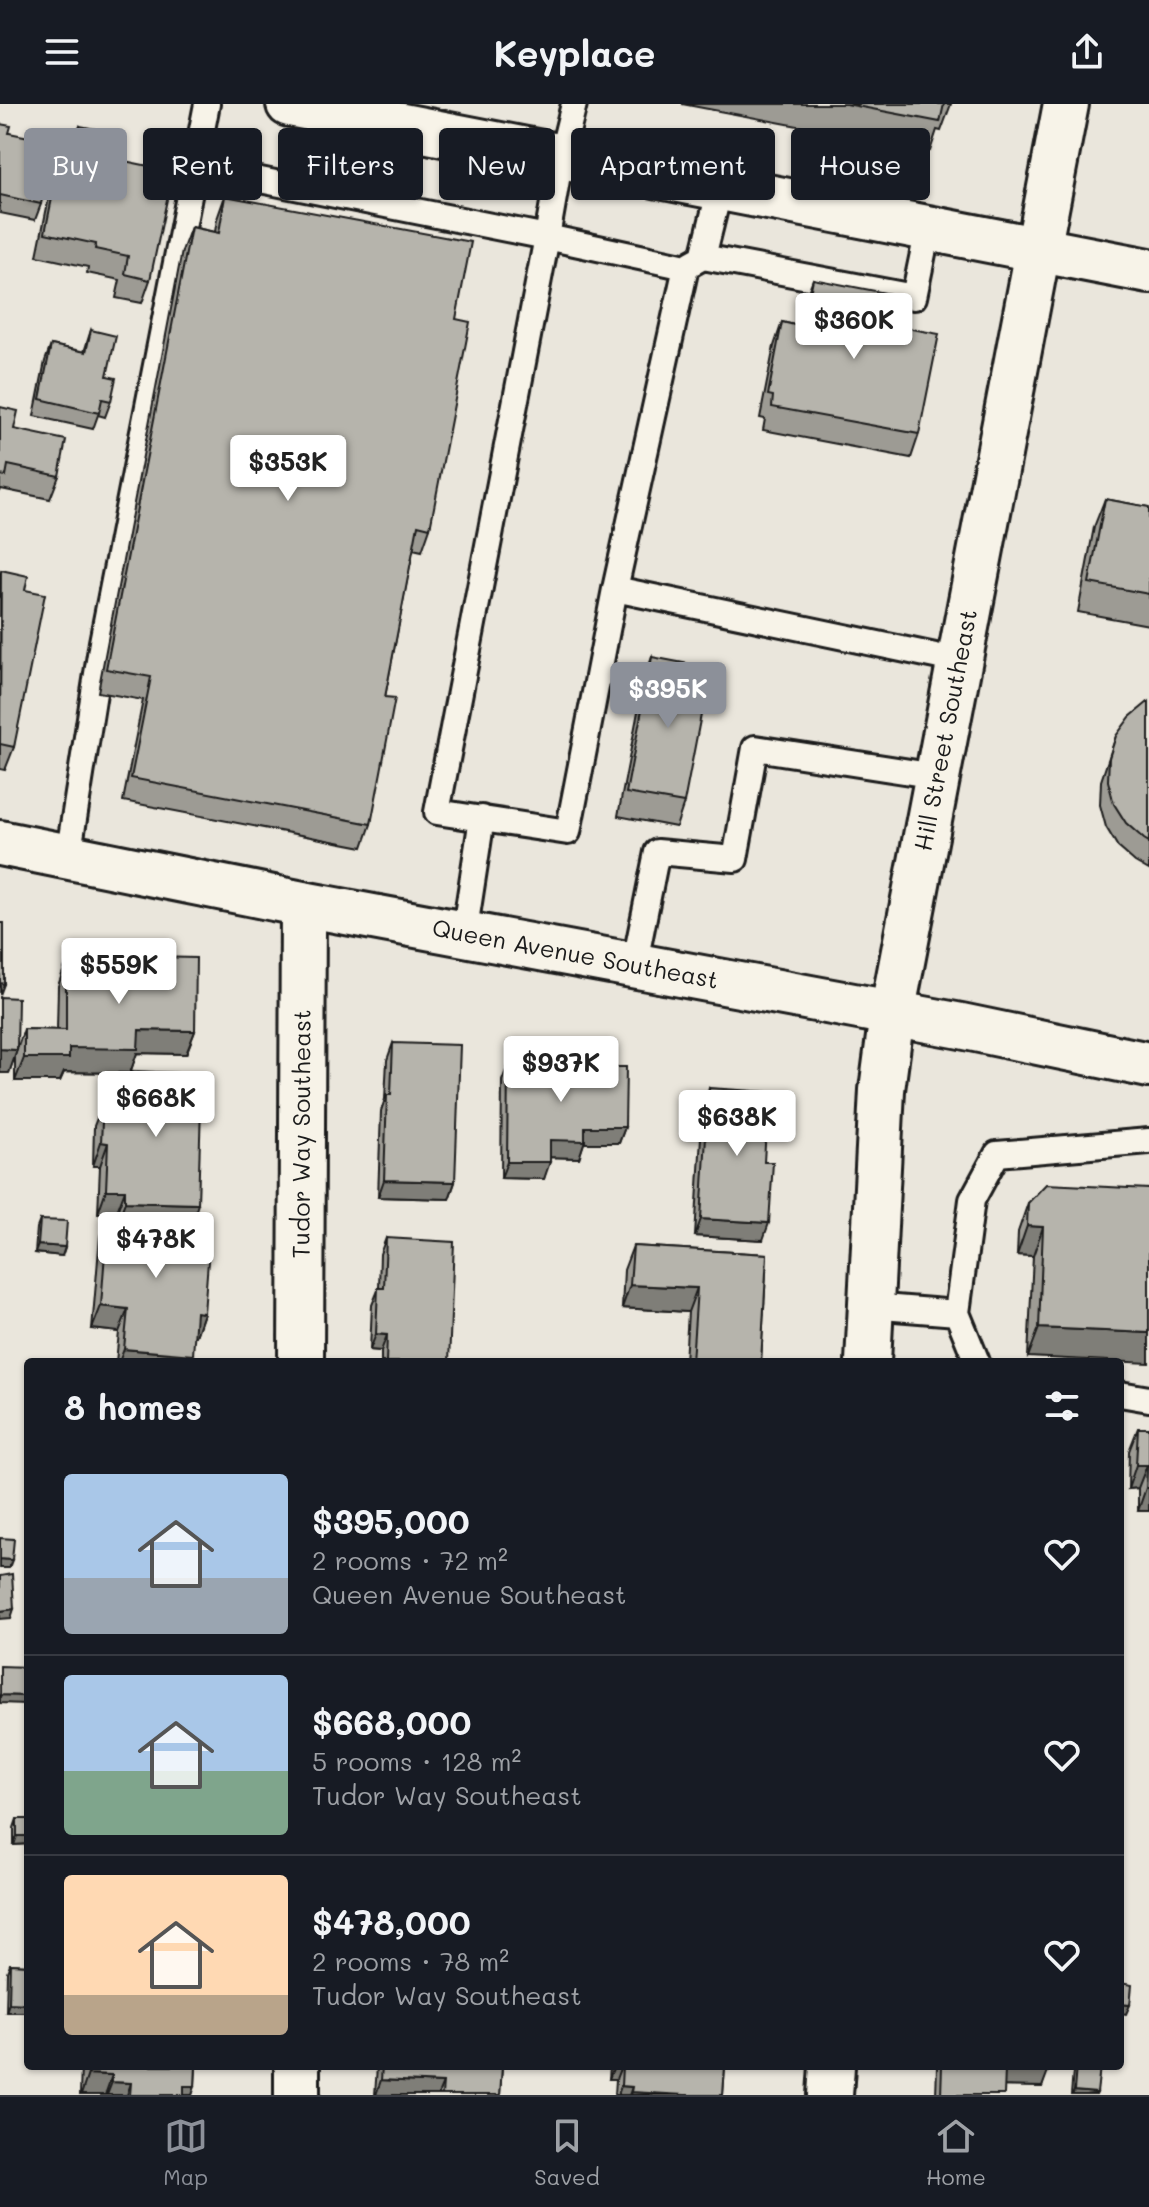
<!DOCTYPE html>
<html lang="en">
<head>
<meta charset="utf-8">
<style>
  body { margin:0; font-family:Mali,sans-serif; background:#20242c; color:#f1f3f6; height:100vh; display:flex; flex-direction:column; font-size:30px; white-space:nowrap }
  * { box-sizing:border-box; margin:0 }
  p { font-size:26px; color:#9ea1a6 }
  .icon { flex:none; width:44px; height:44px; fill:none; stroke:currentColor; stroke-width:2; stroke-linecap:round; stroke-linejoin:round }
  .map { position:relative; flex:1; overflow:hidden }
  .side { position:absolute; left:24px; top:1254px; width:1100px; height:712px; display:flex; flex-direction:column; background:#171b24; border-radius:8px; box-shadow:0 2px 6px #0004 }
  .side>* { flex:none }
  .top-card { position:absolute; left:24px; top:24px; width:1102px; height:72px; display:flex; gap:16px }
  .price { position:absolute; translate:-50% -68px; padding:0 18px; border-radius:8px; background:#fff; color:#222; font-size:26px; line-height:52px; filter:drop-shadow(0 2px 4px #0008) }
  .price::after { content:''; position:absolute; left:50%; top:48px; width:24px; height:18px; margin-left:-12px; background:inherit; clip-path:polygon(0 0,100% 0,50% 100%) }
  .price.selected { background:#8c9099; color:#fff }
  ul { padding:0; list-style:none }
  li { display:flex; align-items:center; gap:24px; height:200px; padding:0 40px }
  li+li { border-top:2px solid #363941 }
  li span { display:grid; place-items:center; flex:none; width:224px; height:160px; border-radius:8px; color:#555 }
  li>.icon { margin-inline-start:auto }
  span .icon { width:96px; height:96px; fill:#fffc; stroke-width:1 }
  li b { font-size:34px }
  h2 { display:flex; justify-content:space-between; align-items:center; height:96px; padding:0 40px; font-size:34px }
  .tag { padding:0 28px; border-radius:8px; background:#171b24; box-shadow:0 2px 6px #0004; font-size:28px; line-height:72px }
  .tag.selected { background:#8c9099; color:#fff }
  header { display:flex; justify-content:space-between; align-items:center; height:104px; padding:0 40px; background:#171b24; font-size:36px; font-weight:800 }
  .tab-bar { display:flex; justify-content:space-around; align-items:center; height:112px; border-top:2px solid #363941; background:#171b24; font-size:22px; color:#9ea1a6 }
  .tab-bar a { display:grid; justify-items:center; gap:4px }
  .tab-bar .selected { color:#8c9099 }
  .map>svg:first-child { display:block }
</style>
</head>
<body>
<header><svg class="icon" aria-label="menu" viewBox="0 0 24 24"><path d="M4 6h16M4 12h16M4 18h16"/></svg>Keyplace<svg class="icon" aria-label="share" viewBox="0 0 24 24"><path d="M12 15V3M7 8l5-5 5 5M5 13v7h14v-7"/></svg></header>
<div class="map">
<svg width="1149" height="1991" viewBox="0 0 1149 1991">
  <rect width="100%" height="100%" fill="#eae6dc"/>
  <filter id="ink" filterUnits="userSpaceOnUse"><feTurbulence type="fractalNoise" baseFrequency=".0125" numOctaves="2"/><feDisplacementMap in="SourceGraphic" scale="16" xChannelSelector="R" yChannelSelector="G"/><feConvolveMatrix kernelMatrix="1 2 1 2 8 2 1 2 1" color-interpolation-filters="sRGB"/></filter>
  <g filter="url(#ink)">
    <g fill="none" stroke-linecap="round" stroke-linejoin="round">
      <defs>
        <path id="lane" d="M195 63 547 133 561 53 574 0
          M547 133 686 163 615 485 568 728 437 708Z
          M703 153 914 193 928 125
          M692 159 703 153 720 84
          M615 485 959 557
          M68 753 102 538 207 0
          M464 831 482 714
          M634 863 657 748 735 755 755 644 936 672
          M870 1202 957 1209 977 1258
          M957 1209 972 1096 997 1050 1149 1037
          M1120 1290 1149 1295"/>
        <g id="street">
          <path d="M289 0 1149 167"/>
          <path id="s1" d="M301 1258 303 800"/>
          <path d="M297 1991V1962"/>
        </g>
        <g id="secondary">
          <path id="s2" d="M0 739 303 800 961 922 1149 961"/>
          <path id="s3" d="M868 1258 882 986 892 910 1066 0"/>
          <path d="M830 1991 832 1962"/>
        </g>
      </defs>
      <!-- lane casing -->
      <use href="#lane" stroke="#1c1c1c" stroke-width="30"/>
      <!-- street casing -->
      <use href="#street" stroke="#1c1c1c" stroke-width="50"/>
      <!-- secondary casing -->
      <use href="#secondary" stroke="#1c1c1c" stroke-width="50"/>
      <!-- lane -->
      <use href="#lane" stroke="#f7f3e8" stroke-width="24"/>
      <!-- street -->
      <use href="#street" stroke="#f7f3e8" stroke-width="44"/>
      <!-- secondary -->
      <use href="#secondary" stroke="#f7f3e8" stroke-width="44"/>
    </g>
    <!-- wall -->
    <path fill="#9d9b94" stroke="#1c1c1c" stroke-width="2" d="M682 0H951L941 27 937 26 930 47Z
      M0 20 9 29 41 100 35 116 0 109Z
      M80 22 105 53 150 176 142 199 116 194 120 176 87 169 88 163 37 152 48 98 56 74 65 76 71 45Z
      M225 92 456 215 430 424 422 447 413 445 385 593 371 720 363 743 123 697 143 596 98 588 182 147 191 123 215 128 217 115Z
      M813 175 890 221 919 330 911 354 763 326 765 315 760 314 774 242 782 218 799 222 804 198Z
      M91 226 107 272 111 297 105 313 98 311 93 325 34 312 45 257 51 241 84 248Z
      M0 303 14 325 59 372 50 395 1 385 0 388Z
      M1105 395 1149 403V521L1078 508 1094 423Z
      M0 469 25 486 14 643 5 666 0 665Z
      M652 553 684 699 676 723 618 712 644 576Z
      M1149 598V766L1135 758 1118 743 1106 723 1100 701 1101 677 1116 632Z
      M153 853 195 927 186 950 137 949 130 969 64 968 60 977H15V951L9 969 24 925 57 926 58 882 66 859 150 860Z
      M393 939 455 1078 449 1095 378 1093 381 1007 385 995 387 956Z
      M540 952 599 963 625 1023 619 1039H584L579 1054 550 1053 544 1075 501 1074 502 977 508 961 537 962Z
      M132 967 193 1116 200 1144 204 1209 196 1232H194L190 1258H116L119 1228 92 1225 100 1132 108 1109H98L100 1062H93L94 1022 103 999 123 1000V990Z
      M709 984 764 1058 763 1136 695 1132 703 1000Z
      M1149 1085 1028 1253 1033 1152 1017 1151 1018 1128 1028 1099Z
      M40 1116 65 1143 62 1152 35 1149 37 1124Z
      M386 1134 449 1258H381V1247L370 1246 372 1201 379 1184 380 1150Z
      M633 1142 767 1150 761 1258H685L688 1208 622 1204 624 1166Z
      M1138 1324H1149V1407H1138V1384L1128 1385 1129 1347Z
      M17 1715H28V1740L14 1741V1724Z
      M10 1860 28 1861 6 1908 7 1868Z
      M81 1962H196L195 1982 192 1991H80Z
      M377 1962H502L500 1991H375Z
      M610 1962H725L723 1991H615L616 1975H609Z
      M937 1962H1048L1042 1983 1004 1982V1991H936Z
      M1075 1962H1100L1096 1991H1071L1073 1967Z"/>
    <!-- shaded-wall -->
    <path fill="#7f7e78" stroke="#1c1c1c" stroke-width="2" d="M0 879 4 880 0 891Z
      M139 926 195 927 186 950 137 949 130 969 64 968 60 977H15L24 954 69 944Z
      M0 945 17 946 9 969H0Z
      M585 1023H625L619 1039H584L579 1054 544 1053 550 1036Z
      M101 1038 108 1039 100 1062H93Z
      M507 1058H550L544 1075 501 1074Z
      M384 1076 455 1078 449 1095 378 1093Z
      M106 1086H125L116 1110 98 1109Z
      M125 1098 198 1100 190 1124 116 1121Z
      M701 1115 769 1119 763 1136 695 1132Z
      M1027 1122 1043 1123 1033 1152 1017 1151Z
      M38 1141 65 1143 62 1152 35 1149Z
      M630 1181 697 1184 688 1208 622 1204Z
      M101 1202 128 1205 119 1228 92 1225Z
      M196 1208 204 1209 196 1232 188 1231Z
      M1039 1224 1149 1229V1259L1028 1253Z
      M376 1230 387 1231 381 1247 370 1246Z
      M124 1245 193 1251 190 1258H119Z
      M1136 1361H1147L1138 1384 1128 1385Z
      M1146 1384H1149V1407H1138Z
      M0 1455 12 1456 9 1464H0Z
      M14 1505 11 1514 0 1515V1507Z
      M0 1591 28 1592V1593L25 1600 0 1599Z
      M17 1732H28V1740L14 1741Z
      M9 1899 28 1900V1908H6Z
      M1120 1900 1130 1901 1126 1910 1120 1909Z
      M614 1962H621L616 1975H609Z
      M1005 1965 1048 1967 1042 1983 999 1982Z
      M88 1970 112 1971 105 1991H81Z
      M381 1976 443 1979 438 1991H376Z
      M112 1978 131 1979 127 1991H107Z
      M184 1982H195L192 1991H180Z
      M621 1982 632 1983 629 1991H618Z
      M1074 1987 1097 1989 1096 1991H1072Z
      M631 1988 685 1991H630Z"/>
    <!-- building -->
    <path fill="#b6b4ac" stroke="#1c1c1c" stroke-width="2" d="M846 0H944L940 18Z
      M0 20 11 22 9 29 54 38 41 100 0 91Z
      M80 22 111 28 105 53 173 67 150 176 125 170 128 152 95 145 96 140 45 129 56 74 68 77Z
      M225 92 471 138 456 215 470 218 430 424 418 421 385 593 395 594 371 720 131 674 151 573 106 565 191 123 219 129Z
      M813 175 896 191 890 221 939 230 919 330 772 303 773 292 768 291 782 218 803 223Z
      M91 226 116 232 107 272 116 274 111 297 102 295 99 309 40 295 51 241 86 248Z
      M0 303 18 307 14 325 66 336 59 372 8 361 6 372 0 371Z
      M1105 395 1149 403V490L1089 479Z
      M1 466 28 472 25 486 45 490 14 643 0 640Z
      M652 553 710 564 684 699 626 689Z
      M1148 598H1149V738L1144 735 1126 719 1114 700 1108 677 1109 654 1116 632 1130 613Z
      M0 819H4V880L0 879Z
      M153 853 196 854 195 927 139 926 138 945 69 944V954H24V925L66 926V859L153 860Z
      M0 893 18 894 17 946 0 945Z
      M393 939 460 941 455 1078 384 1076 387 991H391Z
      M540 952 599 953V963H626L625 1023H585V1037L550 1036V1058H507L508 961 540 962Z
      M132 967 202 970 198 1100 125 1098V1086H106L108 1039 101 1038 103 999 131 1000Z
      M709 984 768 988 764 1058H773L769 1119 701 1115Z
      M1046 1080 1149 1085V1229L1039 1224 1043 1123 1027 1122 1028 1099Z
      M108 1109 202 1116 200 1144H209L204 1209 196 1208 193 1251 124 1245 128 1205 101 1202Z
      M40 1116 67 1117 65 1143 38 1141Z
      M386 1134 454 1138 449 1258H386L387 1231 376 1230 378 1184H384Z
      M633 1142 767 1150 761 1258H692L697 1184 630 1181Z
      M1138 1324H1149V1384H1146L1147 1361H1136Z
      M0 1434 14 1435 12 1456 0 1455Z
      M12 1470 14 1505 0 1507V1472Z
      M0 1562 28 1563V1592L0 1591Z
      M17 1715H28V1732H17Z
      M10 1860 28 1861V1900L9 1899Z
      M1120 1879 1132 1881 1130 1901 1120 1900Z
      M89 1962H196L195 1982H184V1991H130L131 1979 112 1978V1971L88 1970Z
      M382 1962H502L500 1991H442L443 1979 381 1976Z
      M622 1962H725L723 1991H685L631 1988 632 1983 621 1982Z
      M942 1962H1048V1967L1005 1965 1004 1991H941Z
      M1076 1962H1100L1097 1989 1074 1987Z"/>
  </g>
  <g text-anchor="middle" stroke-width="6" stroke-linejoin="round" paint-order="stroke">
    <!-- street labels -->
    <g font-size="24" fill="#1c1c1c" stroke="#f7f3e8">
      <text dy="8" stroke="none"><textPath href="#s3" startOffset="638">Hill Street Southeast</textPath></text>
      <text dy="8" stroke="none"><textPath href="#s2" startOffset="586">Queen Avenue Southeast</textPath></text>
      <text dy="8" stroke="none"><textPath href="#s1" startOffset="228">Tudor Way Southeast</textPath></text>
    </g>
  </g>
</svg>
<b class="price" style="left:854px;top:257px">$360K</b>
<b class="price" style="left:288px;top:399px">$353K</b>
<b class="price selected" style="left:668px;top:626px">$395K</b>
<b class="price" style="left:119px;top:902px">$559K</b>
<b class="price" style="left:561px;top:1000px">$937K</b>
<b class="price" style="left:156px;top:1035px">$668K</b>
<b class="price" style="left:737px;top:1054px">$638K</b>
<b class="price" style="left:156px;top:1176px">$478K</b>
<div class="top-card">
<a class="tag selected">Buy</a>
<a class="tag">Rent</a>
<a class="tag">Filters</a>
<a class="tag">New</a>
<a class="tag">Apartment</a>
<a class="tag">House</a>
</div>
<section class="side">
<h2>8 homes<svg class="icon" aria-label="filters" viewBox="0 0 24 24"><path d="M4 7h16M4 17h16"/><circle cx="9" cy="7" r="2"/><circle cx="15" cy="17" r="2"/></svg></h2>
<ul>
<li><span style="background:linear-gradient(#a9c7e8 65%,#9aa5b1 0)"><svg class="icon" aria-label="home" viewBox="0 0 24 24"><path d="M3 11l9-7 9 7M6 9v11h12V9"/></svg></span><div><b>$395,000</b><p>2 rooms · 72 m²</p><p>Queen Avenue Southeast</p></div><svg class="icon" aria-label="heart" viewBox="0 0 24 24"><path d="M12 20l-8-8c-3-5 5-10 8-4 3-6 11-1 8 4z"/></svg></li>
<li><span style="background:linear-gradient(#a9c7e8 60%,#7fa58c 0)"><svg class="icon" aria-label="home" viewBox="0 0 24 24"><path d="M3 11l9-7 9 7M6 9v11h12V9"/></svg></span><div><b>$668,000</b><p>5 rooms · 128 m²</p><p>Tudor Way Southeast</p></div><svg class="icon" aria-label="heart" viewBox="0 0 24 24"><path d="M12 20l-8-8c-3-5 5-10 8-4 3-6 11-1 8 4z"/></svg></li>
<li><span style="background:linear-gradient(#ffd9b3 75%,#b9a48a 0)"><svg class="icon" aria-label="home" viewBox="0 0 24 24"><path d="M3 11l9-7 9 7M6 9v11h12V9"/></svg></span><div><b>$478,000</b><p>2 rooms · 78 m²</p><p>Tudor Way Southeast</p></div><svg class="icon" aria-label="heart" viewBox="0 0 24 24"><path d="M12 20l-8-8c-3-5 5-10 8-4 3-6 11-1 8 4z"/></svg></li>
</ul>
</section>
</div>
<nav class="tab-bar">
<a class="selected"><svg class="icon" aria-label="map" viewBox="0 0 24 24"><path d="M3 6l6-2 6 2 6-2v14l-6 2-6-2-6 2zM9 4v14M15 6v14"/></svg>Map</a>
<a><svg class="icon" aria-label="saved" viewBox="0 0 24 24"><path d="M7 4h10v16l-5-4-5 4z"/></svg>Saved</a>
<a><svg class="icon" aria-label="home" viewBox="0 0 24 24"><path d="M3 11l9-7 9 7M6 9v11h12V9"/></svg>Home</a>
</nav>
</body>
</html>
